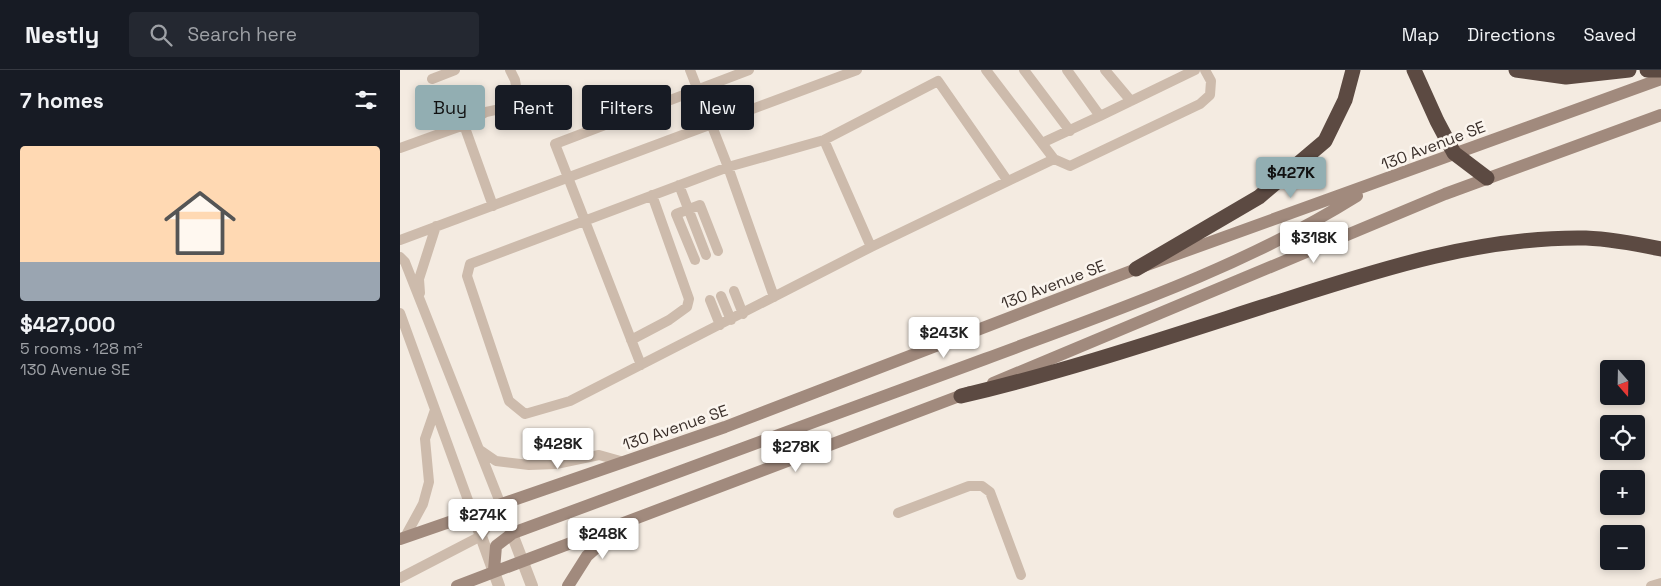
<!DOCTYPE html>
<html lang="en">
<head>
<meta charset="utf-8">
<style>
  body { margin:0; font-family:"Space Grotesk",sans-serif; background:#242831; color:#f1f3f6; height:100vh; display:flex; flex-direction:column; font-size:19px; white-space:nowrap }
  * { box-sizing:border-box; margin:0 }
  p { font-size:16px; color:#9ea1a6 }
  .icon { flex:none; width:28px; height:28px; fill:none; stroke:currentColor; stroke-width:2; stroke-linecap:round; stroke-linejoin:round }
  .map { position:relative; flex:1; overflow:hidden }
  .panel { display:flex; flex-direction:column; background:#171b24; width:400px }
  .panel>* { flex:none }
  .guide { position:absolute; left:15px; top:15px; width:475px; height:45px; display:flex; gap:10px }
  .needle { width:32px; rotate:160deg }
  .controls { position:absolute; left:1200px; top:290px; display:grid; gap:10px }
  .controls a { display:grid; place-items:center; width:45px; height:45px; border-radius:5px; background:#171b24; box-shadow:0 2px 8px #0003; font-size:25px }
  .price { position:absolute; translate:-50% -42px; padding:0 11px; border-radius:5px; background:#fff; color:#222; font-size:16px; line-height:32px; filter:drop-shadow(0 1px 2px #0008) }
  .price::after { content:''; position:absolute; left:50%; top:30px; width:15px; height:11px; margin-left:-8px; background:inherit; clip-path:polygon(0 0,100% 0,50% 100%) }
  .price.on { background:#92aeb2; color:#111 }
  ul { padding:0; list-style:none }
  li { display:grid; align-content:center; gap:10px; height:265px; padding:0 20px }
  li span { display:grid; place-items:center; height:155px; border-radius:5px; color:#555 }
  li>.icon { margin-inline-start:auto }
  span .icon { width:90px; height:90px; fill:#fffc; stroke-width:1 }
  li b { font-size:21px }
  h2 { display:flex; justify-content:space-between; align-items:center; height:60px; padding:0 20px; font-size:21px }
  .pill { padding:0 18px; border-radius:5px; background:#171b24; box-shadow:0 2px 8px #0003; font-size:18px; line-height:45px }
  .pill.on { background:#92aeb2; color:#111 }
  header { display:flex; align-items:center; gap:30px; box-sizing:border-box; height:70px; padding:0 25px; background:#171b24; border-bottom:1px solid #363941 }
  header strong { font-size:24px }
  nav { display:flex; gap:28px; margin-inline-start:auto; font-size:18px }
  .search { width:350px; height:45px; background:#242831; display:flex; align-items:center; gap:12px; box-sizing:border-box; padding:0 18px; border-radius:5px; color:#9ea1a6; font-size:19px }
  main { display:flex; flex:1; min-height:0 }
  .map>svg:first-child { display:block }
</style>
</head>
<body>
<header>
<strong>Nestly</strong>
<div class="search"><svg class="icon" aria-label="search" viewBox="0 0 24 24"><circle cx="10" cy="10" r="6"/><path d="M15 15l6 6"/></svg>Search here</div>
<nav><a>Map</a><a>Directions</a><a>Saved</a></nav>
</header>
<main>
<section class="panel">
<h2>7 homes<svg class="icon" aria-label="filters" viewBox="0 0 24 24"><path d="M4 7h16M4 17h16"/><circle cx="9" cy="7" r="2"/><circle cx="15" cy="17" r="2"/></svg></h2>
<ul>
<li><span style="background:linear-gradient(#ffd9b3 75%,#9aa5b1 0)"><svg class="icon" aria-label="home" viewBox="0 0 24 24"><path d="M3 11l9-7 9 7M6 9v11h12V9"/></svg></span><div><b>$427,000</b><p>5 rooms · 128 m²</p><p>130 Avenue SE</p></div></li>
</ul>
</section>
<div class="map">
<svg width="1261" height="516" viewBox="0 0 1261 516">
  <rect width="100%" height="100%" fill="#f4ebe1"/>
  <g fill="none" stroke-linecap="round" stroke-linejoin="round">
    <!-- service -->
    <path stroke="#cdbbac" stroke-width="10" d="M290 0 328 97 374 227
      M586 0 654 89 670 96 800 34 810 25 811 11 805 0
      M624 0 670 61
      M705 0 731 31
      M32 9 55 0
      M700 46 795 0
      M64 55 86 42 110 37 118 28 115 10 110 0
      M424 70 471 177
      M642 73 700 46 667 0
      M0 78 64 55 93 136
      M607 110 538 11 424 70 328 97 70 194 67 206 109 331 125 344 170 331 471 177 654 89
      M279 115 306 185
      M0 170 457 0
      M0 187 5 192 101 435 81 466 0 508
      M295 190 276 144 300 135 318 181
      M334 221 343 244
      M20 223 19 209 36 156
      M321 226 331 250
      M310 230 320 255
      M0 243 73 444
      M231 270 269 250 287 237 289 229 252 125
      M241 295 155 74 349 0
      M80 380 96 391 129 395 156 394 199 385 224 392
      M498 443 569 416H582L590 422 621 505
      M5 467 23 434 29 412 25 369 35 340
      M1251 516 1261 513"/>
    <!-- minor -->
    <path stroke="#cdbbac" stroke-width="12" d="M101 435 132 516
      M73 444 99 516"/>
    <!-- secondary -->
    <path stroke="#a18a7d" stroke-width="12" d="M593 313 1045 124 1261 45
      M0 469 325 357 736 199 1261 9
      M94 500 96 476 113 463C270 405 427 347 585 289 711 242 842 198 957 126
      M57 516 570 322
      M168 516 187 486 216 460"/>
    <!-- motorway -->
    <path stroke="#5c4a42" stroke-width="15" d="M1014 0 1037 51 1054 83 1087 108
      M1116 0 1166 7 1229 0
      M1247 0H1261
      M736 199 859 127 925 71 945 30 953 0
      M561 326C663 302 762 269 862 237 966 204 1075 166 1186 168 1211 169 1237 174 1261 179"/>
  </g>
  <g text-anchor="middle" stroke-width="5" stroke-linejoin="round" paint-order="stroke">
    <!-- street labels -->
    <g font-size="16" fill="#3b302b" stroke="#fbf5ee">
      <text transform="translate(1033 75) rotate(-21)" y="6">130 Avenue SE</text>
      <text transform="translate(653 214) rotate(-21)" y="6">130 Avenue SE</text>
      <text transform="translate(275 357) rotate(-19)" y="6">130 Avenue SE</text>
    </g>
  </g>
</svg>
<div class="controls">
<a><svg class="needle" viewBox="-14 -14 28 28"><path d="M0-13l5 13h-10z" fill="#e53935"/><path d="M0 13l5-13h-10z" fill="#9ea1a6"/></svg></a>
<a><svg class="icon" aria-label="locate" viewBox="0 0 24 24"><circle cx="12" cy="12" r="6"/><path d="M12 2v4M12 18v4M2 12h4M18 12h4"/></svg></a>
<a>+</a>
<a>−</a>
</div>
<b class="price on" style="left:891px;top:129px">$427K</b>
<b class="price" style="left:914px;top:194px">$318K</b>
<b class="price" style="left:544px;top:289px">$243K</b>
<b class="price" style="left:158px;top:400px">$428K</b>
<b class="price" style="left:396px;top:403px">$278K</b>
<b class="price" style="left:83px;top:471px">$274K</b>
<b class="price" style="left:203px;top:490px">$248K</b>
<div class="guide">
<a class="pill on">Buy</a>
<a class="pill">Rent</a>
<a class="pill">Filters</a>
<a class="pill">New</a>
</div>
</div>
</main>
</body>
</html>
